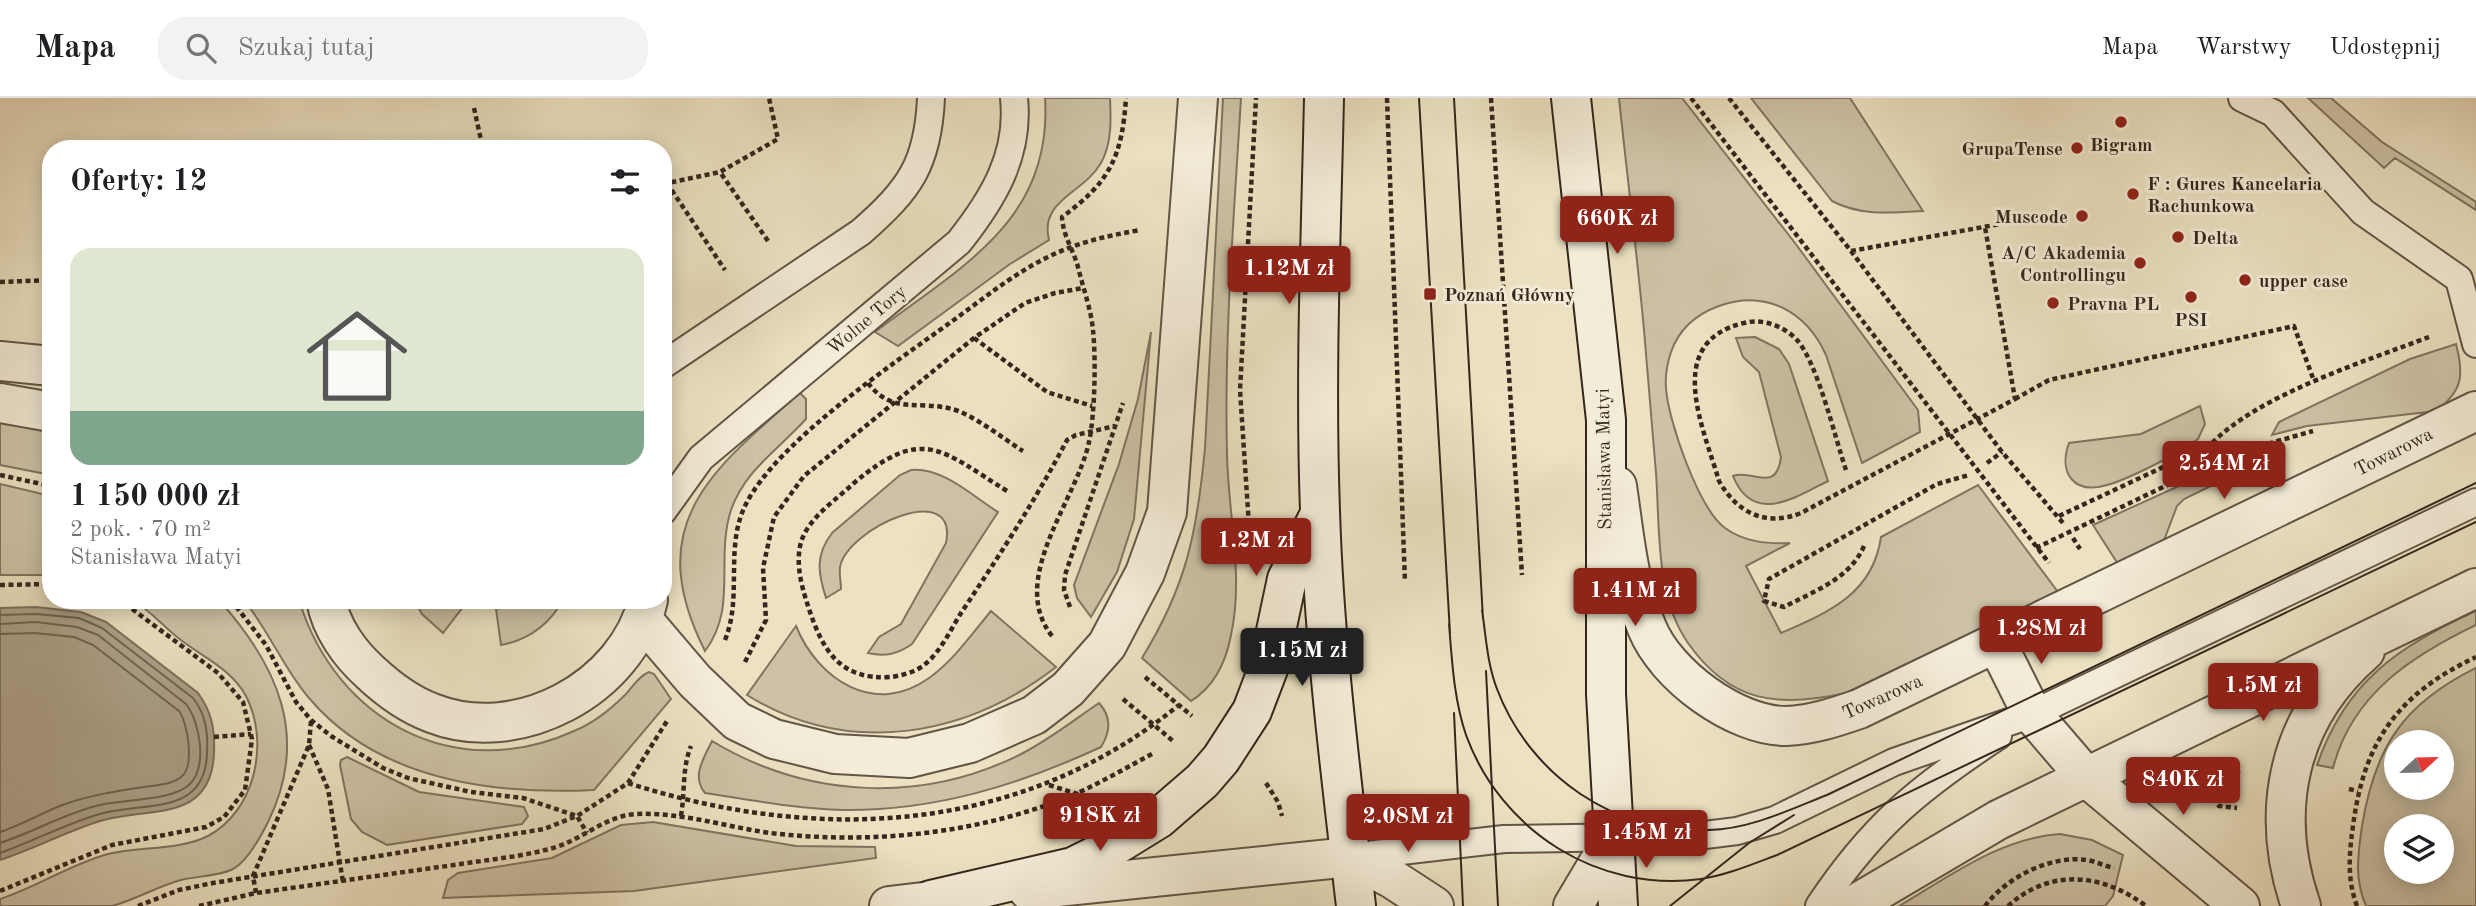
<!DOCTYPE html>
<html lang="pl">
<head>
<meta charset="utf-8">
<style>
  body { margin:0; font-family:"Old Standard TT",serif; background:#f2f2f2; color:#202124; height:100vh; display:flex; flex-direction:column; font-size:26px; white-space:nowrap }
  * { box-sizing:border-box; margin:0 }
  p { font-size:23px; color:#757577 }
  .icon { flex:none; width:38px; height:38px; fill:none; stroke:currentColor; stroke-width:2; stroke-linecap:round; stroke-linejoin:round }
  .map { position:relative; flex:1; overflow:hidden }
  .details { position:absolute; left:42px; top:42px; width:630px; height:469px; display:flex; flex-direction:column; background:#fff; border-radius:28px; box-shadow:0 4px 18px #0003 }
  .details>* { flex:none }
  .needle { width:46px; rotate:68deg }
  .controls { position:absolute; left:2384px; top:632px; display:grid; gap:14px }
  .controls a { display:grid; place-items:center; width:70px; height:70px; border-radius:50%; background:#fff; box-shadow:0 4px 18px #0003; font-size:35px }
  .price { position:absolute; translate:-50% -60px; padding:0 16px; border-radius:7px; background:#8f2418; color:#fff; font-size:23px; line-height:46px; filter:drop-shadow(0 2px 4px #0008) }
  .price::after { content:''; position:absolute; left:50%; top:42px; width:21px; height:16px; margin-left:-10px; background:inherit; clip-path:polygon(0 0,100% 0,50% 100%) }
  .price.current { background:#222; color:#fff }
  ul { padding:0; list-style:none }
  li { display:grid; align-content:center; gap:14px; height:371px; padding:0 28px }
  li span { display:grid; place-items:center; height:217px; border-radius:21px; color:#555 }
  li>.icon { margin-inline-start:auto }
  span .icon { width:126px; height:126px; fill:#fffc; stroke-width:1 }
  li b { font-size:30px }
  h2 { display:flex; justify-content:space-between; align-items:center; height:84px; padding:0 28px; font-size:30px }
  header { display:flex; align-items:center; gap:42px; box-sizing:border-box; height:98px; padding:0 35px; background:#fff; border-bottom:2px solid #e0e0e0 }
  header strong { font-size:33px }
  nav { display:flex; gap:38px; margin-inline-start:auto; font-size:24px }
  .search { width:490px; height:63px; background:#f2f2f2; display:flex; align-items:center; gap:18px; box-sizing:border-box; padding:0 24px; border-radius:28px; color:#757577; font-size:26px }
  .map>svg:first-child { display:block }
</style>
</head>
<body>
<header>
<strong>Mapa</strong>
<div class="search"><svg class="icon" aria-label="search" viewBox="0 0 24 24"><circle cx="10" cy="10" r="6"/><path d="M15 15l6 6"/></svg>Szukaj tutaj</div>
<nav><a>Mapa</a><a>Warstwy</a><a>Udostępnij</a></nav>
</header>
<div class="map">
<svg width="2476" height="808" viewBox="0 0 2476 808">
  <rect width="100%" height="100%" fill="#ece2c2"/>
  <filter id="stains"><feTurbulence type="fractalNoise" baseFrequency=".00286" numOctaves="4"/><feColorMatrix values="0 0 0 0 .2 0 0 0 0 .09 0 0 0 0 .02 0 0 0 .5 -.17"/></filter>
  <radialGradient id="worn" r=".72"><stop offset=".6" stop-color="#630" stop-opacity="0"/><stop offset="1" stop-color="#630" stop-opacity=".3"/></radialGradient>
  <!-- green -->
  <path fill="#cdc2a6" stroke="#807461" stroke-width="2" fill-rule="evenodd" d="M1045 0H1110C1111 22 1112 45 1101 65 1083 96 1039 102 1049 142L1010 166 898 248 875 234C960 169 1053 123 1045 0Z
    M1223 0H1241C1234 118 1224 238 1227 356 1228 415 1244 479 1231 537 1226 564 1215 588 1191 603L1142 560C1187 487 1197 434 1205 350Z
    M1619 0H1682L1795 145 1918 312 1920 334 1862 365 1826 257C1806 213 1765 191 1719 208 1697 216 1679 231 1671 254 1667 266 1665 278 1666 290 1668 323 1699 411 1725 430 1744 444 1767 446 1790 445L1746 468 1781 535C1829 514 1873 496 1881 439L1978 387 2058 494 1846 595C1778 610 1730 605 1688 545 1655 498 1660 430 1656 375 1652 327 1648 280 1644 232 1637 155 1627 77 1619 0Z
    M1751 0H1850L1923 113C1891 115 1860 118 1832 103Z
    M2308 0H2331L2382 44 2476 104V112L2395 60 2384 70Z
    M1151 234 1134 421 1117 474 1091 519 1077 500 1074 487 1119 366 1138 301Z
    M1755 239 1779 251 1789 266 1828 383C1796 399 1753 428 1733 378 1754 371 1776 396 1781 359L1759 274 1743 259 1736 240Z
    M2456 246C2464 277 2463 293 2436 313L2307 328 2272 337 2279 324 2410 261Z
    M800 295 806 301V321C779 351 745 372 731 412 715 462 738 509 705 553 641 426 711 373 800 295Z
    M2200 308 2205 326 2198 341C2180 355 2129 381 2107 387 2074 397 2058 375 2069 345L2141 336Z
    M0 318 51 330V377L0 367Z
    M2247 357 2252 368 2184 401 2177 408 2163 445 2118 466 2093 427Z
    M911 372C943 369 972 398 998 414L912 546C898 556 885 559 868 555L879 539 901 526 946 445C959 380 847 430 840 469 839 476 841 484 841 491L826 500C818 475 815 457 832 435L900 377Z
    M0 386 51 398V477H0Z
    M132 502H219C278 568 310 639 268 724 261 738 248 763 233 771 220 778 197 778 181 782 158 788 135 802 112 808 89 808 27 808 0 808V801C37 789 71 766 108 756 140 748 178 753 208 738 255 713 270 645 246 598 231 570 200 558 177 539 162 527 150 512 132 502Z
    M244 502H299C336 623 455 687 574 633 594 625 611 611 626 596 633 588 639 578 649 574L654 576 671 601 594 692C493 697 378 682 309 600 284 571 269 533 244 502Z
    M414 502H463L466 505 443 535 422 516Z
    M523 502H563C549 527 528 542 501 547L496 511Z
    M991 513 1056 569C966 639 848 660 747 597L796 528C818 582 875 619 929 580 953 563 972 536 991 513Z
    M2476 513V527C2412 558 2352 596 2333 670L2317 667C2346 583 2398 549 2476 513Z
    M2476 570V808H2366C2354 780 2358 757 2362 728 2375 649 2403 606 2476 570ZM2396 644H2441V690H2396ZM2396 728H2441V774H2396Z
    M1099 605C1111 618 1111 633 1101 649 1019 687 935 713 843 712 797 711 751 702 705 695 691 678 704 660 712 643 808 701 924 706 1023 655 1050 641 1074 622 1099 605Z
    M347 659 419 694 524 709 528 718 522 726 387 747 362 734 351 721 340 667 341 662Z
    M653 724 796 748 875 749 876 760 634 793 443 800 448 782 458 775 552 760 621 727Z
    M2060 736 2092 742 2123 757 2113 798 2105 808H1899C1950 778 2000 740 2060 736Z"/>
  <!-- water -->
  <path fill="#ada28a" stroke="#7d705e" stroke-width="2" d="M36 509 81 514 106 524 198 595C212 614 215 632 214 655 211 726 149 708 100 723 65 734 34 751 0 762V510Z"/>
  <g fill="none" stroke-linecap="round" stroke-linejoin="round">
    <!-- shore -->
    <path stroke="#706453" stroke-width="2" d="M0 517 36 516 79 520 102 530 193 600C206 617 208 634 207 655 205 719 145 703 100 716 65 726 34 743 0 755
      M0 526 36 524 77 529 98 537 186 606C200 624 208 669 189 687 171 703 123 701 100 707 65 715 34 734 0 745
      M0 536 35 535 74 539 93 547 179 613C188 625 195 669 181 679 171 687 156 687 144 689 117 693 91 697 65 706 43 714 22 727 0 734"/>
    <defs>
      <path id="lane" d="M2242 0 2273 15 2363 114 2459 181 2476 246
        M663 267 861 134C910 91 928 66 931 0
        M663 413 701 360 959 144C993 101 1020 57 1014 0
        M1350 759 1504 741 1697 738 1737 733 1775 722 1894 664 2032 616 2476 404
        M1819 808C1872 728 1919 690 1998 638"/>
      <path id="street" d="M0 263 51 268
        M0 305 51 314
        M1617 388C1624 435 1628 486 1647 530 1666 577 1735 628 1786 628 1812 627 1836 619 1859 611L2476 313
        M326 502C331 530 350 556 370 574 388 591 408 606 432 615 518 649 627 590 648 502
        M643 522 695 583 737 623 774 641 835 656 909 660 970 645 1034 617 1068 591 1107 547 1145 475 1167 414 1198 0
        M1997 546 2032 616 2086 679 2240 808
        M1028 792 1350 759 1391 780 1434 808
        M889 808 964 799
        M1573 808 1614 739
        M1852 808 1998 722 2476 490
        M2301 808C2268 712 2288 620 2365 553"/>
      <path id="secondary" d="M1324 0C1321 138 1315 275 1320 413 1324 545 1341 677 1356 808
        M1571 0 1606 322V596L1618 808
        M931 802 1073 769 1111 750 1158 721 1202 683 1221 661 1252 613 1268 571 1287 481 1319 418"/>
    </defs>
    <!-- lane casing -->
    <use href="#lane" stroke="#625546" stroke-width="30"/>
    <!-- street casing -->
    <use href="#street" stroke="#625546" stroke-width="42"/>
    <!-- secondary casing -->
    <use href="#secondary" stroke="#34261c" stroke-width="42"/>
    <!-- path -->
    <path stroke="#34261c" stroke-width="4.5" stroke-dasharray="5 3.5" stroke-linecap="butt" d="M1387 0 1405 484
      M1491 0 1522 477
      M1691 0 2049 465
      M1729 0 1851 153 2002 354 2063 425
      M474 10 483 51
      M667 85 725 172
      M663 86 720 74
      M768 143 720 74 778 41 769 0
      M1851 153 2000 126
      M0 184 51 182
      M974 240 1047 294 1092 308
      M868 285C892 317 919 302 952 311 972 316 1004 341 1023 353
      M2015 301 2049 282 2294 228 2314 283
      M1987 365 2002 354
      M1846 372C1835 340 1818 266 1797 242 1784 228 1762 220 1744 225 1662 244 1704 331 1719 383 1737 415 1766 429 1801 415L2015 301 1985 129
      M0 377 51 388
      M1007 393C941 352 923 327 854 385 836 402 809 419 801 444 795 466 802 490 809 511 823 553 840 582 890 579 901 578 915 574 924 567 940 555 951 531 961 515 999 458 1035 403 1067 342L1076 337 1115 328
      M2059 418 2210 347C2258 297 2363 264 2429 239
      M2073 440 2080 451
      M1250 443 1240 292 1256 0
      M1864 448C1850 481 1814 493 1784 509L1764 503 1769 481 1937 386 1969 377
      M2036 450 2232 356 2313 333
      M0 487 51 486
      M231 502 266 547 296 604 311 622 331 638 383 670 408 680 471 694 523 700 577 718 587 735
      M1070 509 1064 492 1065 477 1123 305
      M1052 538C1007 481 1077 402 1089 344 1095 316 1096 260 1093 232 1091 211 1083 190 1078 169 1073 151 1063 138 1062 119 1110 84 1122 59 1126 0
      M725 542C743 498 724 449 746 406 777 344 893 266 951 224 983 201 1013 176 1048 159 1078 144 1107 138 1140 132
      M745 564 766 522 763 470 774 419 804 378 974 240 1025 205 1055 195 1083 190
      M1145 579 1192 618
      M1123 601 1173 643
      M214 639 251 636
      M309 647 328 691 343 784
      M2224 667 2229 674 2240 676
      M2197 680 2219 708 2237 710
      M628 685C818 746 1019 737 1179 607
      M1266 685 1278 704 1282 718
      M2213 686 2229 674
      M1049 687 1094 701
      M2349 691 2358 693
      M681 718C685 694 682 670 691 648
      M0 793 112 747 206 729 224 719 245 692 252 641 243 604 218 575 120 502
      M256 795 253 778 309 647 311 623
      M138 808 179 792 213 785 544 731 577 718 628 685 667 623
      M199 808 256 795 517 758C531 755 545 753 559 748 585 739 608 717 637 716 685 714 732 731 779 736 869 745 961 737 1047 707 1084 695 1118 674 1152 656
      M1985 808C2007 779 2050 757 2087 762 2097 764 2105 768 2114 770
      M2008 808C2050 770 2102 775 2146 808
      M2357 808C2347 781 2349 757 2353 728 2364 643 2398 596 2476 559"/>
    <!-- lane -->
    <use href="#lane" stroke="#f3ecd7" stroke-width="26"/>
    <!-- street -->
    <use href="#street" stroke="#f3ecd7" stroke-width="38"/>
    <!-- secondary -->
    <use href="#secondary" stroke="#f3ecd7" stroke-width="38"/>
    <!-- tram -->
    <path stroke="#34261c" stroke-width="2" d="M1419 0 1450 535
      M1454 0 1483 521
      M1482 512C1486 538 1487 565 1497 591 1530 678 1616 737 1709 732 1750 731 1789 712 1827 697L2476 385
      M1449 526C1452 563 1454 602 1466 637 1501 733 1598 795 1701 781 1727 777 1753 766 1777 757L2476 424
      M1486 573 1498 808
      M1454 615 1463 808
      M1670 808 1749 745 1794 717"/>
  </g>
  <!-- markers -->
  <g fill="#8f2418" stroke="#f3ecd7" stroke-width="2.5">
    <circle cx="2121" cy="24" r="7"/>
    <circle cx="2077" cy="50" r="7"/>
    <circle cx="2133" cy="96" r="7"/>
    <circle cx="2082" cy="118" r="7"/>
    <circle cx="2178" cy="139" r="7"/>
    <circle cx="2140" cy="165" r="7"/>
    <circle cx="2245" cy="182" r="7"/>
    <rect x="1423" y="189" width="14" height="14" rx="3.5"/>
    <circle cx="2191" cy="199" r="7"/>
    <circle cx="2053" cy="205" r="7"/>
  </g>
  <g text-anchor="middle" stroke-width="6" stroke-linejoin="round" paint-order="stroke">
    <!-- poi labels -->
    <g font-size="19" font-weight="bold" fill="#34261c" stroke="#f3ecd7" text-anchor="start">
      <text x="2121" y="53" text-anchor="middle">Bigram</text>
      <text x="2063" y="57" text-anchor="end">GrupaTense</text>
      <text x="2147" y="92">F : Gures Kancelaria<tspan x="2147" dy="22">Rachunkowa</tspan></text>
      <text x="2068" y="125" text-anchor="end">Muscode</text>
      <text x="2192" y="146">Delta</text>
      <text x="2126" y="161" text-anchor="end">A/C Akademia<tspan x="2126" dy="22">Controllingu</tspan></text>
      <text x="2259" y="189">upper case</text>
      <text x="1444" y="203">Poznań Główny</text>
      <text x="2067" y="212">Pravna PL</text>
      <text x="2191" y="228" text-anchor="middle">PSI</text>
    </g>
    <!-- street labels -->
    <g font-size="19" fill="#34261c" stroke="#f3ecd7">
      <text transform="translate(866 221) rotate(-40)" y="7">Wolne Tory</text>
      <text transform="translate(2393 353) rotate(-27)" y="7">Towarowa</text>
      <text transform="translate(1603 361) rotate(-91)" y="7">Stanisława Matyi</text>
      <text transform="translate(1882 598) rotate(-24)" y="7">Towarowa</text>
    </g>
  </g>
  <rect width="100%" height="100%" filter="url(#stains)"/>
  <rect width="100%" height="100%" fill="url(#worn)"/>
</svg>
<div class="controls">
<a><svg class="needle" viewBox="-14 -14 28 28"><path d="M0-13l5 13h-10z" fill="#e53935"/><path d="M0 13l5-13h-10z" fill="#757577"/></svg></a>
<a><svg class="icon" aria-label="layers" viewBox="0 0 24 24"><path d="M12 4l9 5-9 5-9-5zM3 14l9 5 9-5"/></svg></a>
</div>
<b class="price" style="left:1617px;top:158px">660K zł</b>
<b class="price" style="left:1289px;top:208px">1.12M zł</b>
<b class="price" style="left:2224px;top:403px">2.54M zł</b>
<b class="price" style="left:1256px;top:480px">1.2M zł</b>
<b class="price" style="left:1635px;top:530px">1.41M zł</b>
<b class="price" style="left:2041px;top:568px">1.28M zł</b>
<b class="price current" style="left:1302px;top:590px">1.15M zł</b>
<b class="price" style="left:2263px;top:625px">1.5M zł</b>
<b class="price" style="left:2183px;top:719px">840K zł</b>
<b class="price" style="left:1100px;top:755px">918K zł</b>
<b class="price" style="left:1408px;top:756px">2.08M zł</b>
<b class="price" style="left:1646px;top:772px">1.45M zł</b>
<section class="details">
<h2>Oferty: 12<svg class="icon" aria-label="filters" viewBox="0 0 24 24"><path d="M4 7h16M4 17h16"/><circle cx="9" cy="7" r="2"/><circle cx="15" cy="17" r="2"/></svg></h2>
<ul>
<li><span style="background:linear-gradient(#dfe7d0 75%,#7fa58c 0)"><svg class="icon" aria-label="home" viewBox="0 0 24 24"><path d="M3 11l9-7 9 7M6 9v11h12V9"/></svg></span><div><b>1 150 000 zł</b><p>2 pok. · 70 m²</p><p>Stanisława Matyi</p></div></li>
</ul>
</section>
</div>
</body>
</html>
